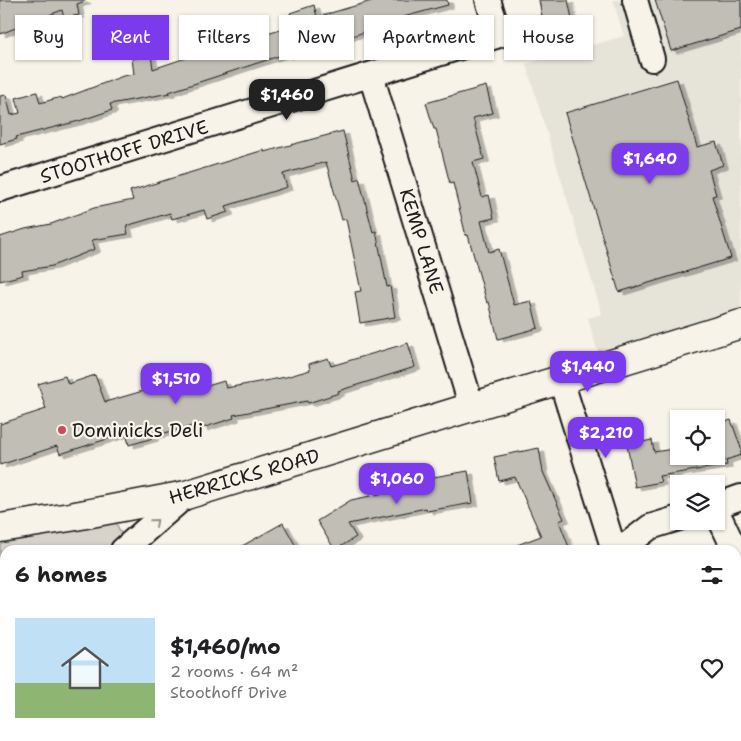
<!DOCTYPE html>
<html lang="en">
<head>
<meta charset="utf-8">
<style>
  body { margin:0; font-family:"Shantell Sans",sans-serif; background:#f6f6f6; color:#202124; height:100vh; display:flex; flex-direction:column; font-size:19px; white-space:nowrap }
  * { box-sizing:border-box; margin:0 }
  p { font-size:16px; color:#757577 }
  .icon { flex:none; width:28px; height:28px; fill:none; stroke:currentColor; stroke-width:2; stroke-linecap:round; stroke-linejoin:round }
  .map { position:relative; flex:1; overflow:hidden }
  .details { position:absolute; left:0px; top:545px; width:741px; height:196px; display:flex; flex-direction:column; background:#fff; border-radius:15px 15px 0 0; box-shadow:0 1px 4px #0004 }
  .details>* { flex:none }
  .guide { position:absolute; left:15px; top:15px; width:711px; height:45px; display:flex; gap:10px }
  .buttons { position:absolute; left:670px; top:410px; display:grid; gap:10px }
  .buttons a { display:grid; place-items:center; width:55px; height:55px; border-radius:0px; background:#fff; box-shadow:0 1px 4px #0004; font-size:25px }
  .price { position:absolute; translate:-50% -42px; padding:0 11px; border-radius:10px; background:#7c3aed; color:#fff; font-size:16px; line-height:32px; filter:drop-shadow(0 1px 2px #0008) }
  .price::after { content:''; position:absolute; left:50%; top:30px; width:15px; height:11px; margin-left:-8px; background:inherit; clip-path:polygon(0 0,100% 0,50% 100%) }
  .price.selected { background:#222; color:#fff }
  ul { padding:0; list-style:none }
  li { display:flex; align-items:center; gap:15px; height:125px; padding:0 15px }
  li+li { border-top:1px solid #e0e0e0 }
  li span { display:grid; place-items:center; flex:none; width:140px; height:100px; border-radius:0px; color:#555 }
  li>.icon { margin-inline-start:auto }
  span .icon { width:60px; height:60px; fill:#fffc; stroke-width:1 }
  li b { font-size:21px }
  h2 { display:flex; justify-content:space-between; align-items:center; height:60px; padding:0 15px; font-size:21px }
  .chip { padding:0 18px; border-radius:0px; background:#fff; box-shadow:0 1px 4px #0004; font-size:18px; line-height:45px }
  .chip.selected { background:#7c3aed; color:#fff }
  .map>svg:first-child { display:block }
</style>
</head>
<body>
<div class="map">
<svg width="741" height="741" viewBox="0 0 741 741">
  <defs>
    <filter id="shadow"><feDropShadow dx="5.5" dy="3" stdDeviation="0" flood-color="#0004"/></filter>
  </defs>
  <rect width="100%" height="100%" fill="#f7f3e8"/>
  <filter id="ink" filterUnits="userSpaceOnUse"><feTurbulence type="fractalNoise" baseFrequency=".02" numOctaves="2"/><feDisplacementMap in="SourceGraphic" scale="10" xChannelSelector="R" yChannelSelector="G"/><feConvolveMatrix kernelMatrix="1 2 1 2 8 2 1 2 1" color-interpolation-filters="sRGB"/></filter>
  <g filter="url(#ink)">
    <!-- built -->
    <path fill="#e6e3d9" d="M613 0H741V324L602 367 588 318 602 314 526 64 624 36Z"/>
    <!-- green -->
    <path fill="#d7d3cb" stroke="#7a7874" d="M112 515 124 539 111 550H5V612L0 614V534Z"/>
    <!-- building -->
    <path fill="#c0beb5" stroke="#1c1c1c" filter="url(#shadow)" d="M0 0H85V1L77 4 79 15 64 18 62 10 0 34Z
      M375 0H447L448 5 377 24 378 28 286 56 285 54 169 92 170 93 110 104 112 110 79 121 16 137 17 139 0 144V96L6 95 11 115 20 113 16 98 37 92 40 103 61 97 62 99 123 76 134 74 132 59 151 55 153 69 257 34V36L294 25 290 13 314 5 317 17Z
      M539 0H568L574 28 545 33Z
      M655 0H741V30L671 51Z
      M677 79 697 147 716 142 723 165 709 170 716 195 712 196 731 258 619 292 565 113Z
      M486 86 493 113 473 118 484 159 473 162 482 197 489 195 494 218 481 221 489 252 499 249 514 305 531 301 538 328 498 339 489 302 487 303 468 235 466 236 453 183 450 184 436 129H434L426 103Z
      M343 131 355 180 359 178 373 232 376 231 387 287 390 286 395 317 360 323 355 292 361 291 346 219 342 220 326 162 283 174 287 187 226 206 228 212 207 219 204 210 172 219 170 213 126 226 128 234 92 240 95 249 52 266 22 271 23 275 0 281V237L25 229 51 224 94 208 133 200 130 191 264 150V152Z
      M408 343 415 367 338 391 339 393 308 403 307 401 233 415 234 418 202 428 201 424 152 436 153 438 129 445 126 433 60 454 57 446 0 465V424L46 409 38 384 65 376 68 384 95 375 105 402 174 382 177 395 224 381 226 388 286 377 310 370 309 364 328 358 331 366Z
      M731 420 741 448V455L726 460 727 465 659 476 661 482 635 487 627 445 652 440 654 452 679 448V456H716V425Z
      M539 448 543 472 564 519 559 521 570 550H509V548L541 536 515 477 499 481 494 457Z
      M468 471 473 503 427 511 426 508 348 524 356 537 335 550 317 521 351 500 423 485 422 479Z
      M283 523 298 550H235Z"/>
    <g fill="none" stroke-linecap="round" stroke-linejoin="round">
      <defs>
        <path id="minor" d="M635 0 652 59
          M371 75 472 408
          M0 189 499 35 488 0
          M561 380 614 550
          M716 506 741 497
          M716 510 735 550
          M123 550 186 495
          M620 550 650 527 679 518
          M0 620 5 618
          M269 741 279 736"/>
        <path id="major" d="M0 528 70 517 186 495 741 324"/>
      </defs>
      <!-- minor casing -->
      <use href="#minor" stroke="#1c1c1c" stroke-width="28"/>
      <!-- major casing -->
      <use href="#major" stroke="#1c1c1c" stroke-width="31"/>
      <!-- minor -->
      <use href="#minor" stroke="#f7f3e8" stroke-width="24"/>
      <!-- major -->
      <use href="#major" stroke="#f7f3e8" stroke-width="28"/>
    </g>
    <!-- one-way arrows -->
    <defs><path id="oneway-chevron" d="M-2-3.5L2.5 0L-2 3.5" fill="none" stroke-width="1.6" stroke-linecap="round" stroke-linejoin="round" transform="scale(1.25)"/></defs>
    <use stroke="#94928c" href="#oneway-chevron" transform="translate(155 522) rotate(-41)"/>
  </g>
  <!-- markers -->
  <circle fill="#d1495b" stroke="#f7f3e8" stroke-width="2" cx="62" cy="430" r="5"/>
  <g text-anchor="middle" stroke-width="4.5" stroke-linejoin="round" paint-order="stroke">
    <!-- street labels -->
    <g font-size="19" fill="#1c1c1c" stroke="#f7f3e8">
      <text transform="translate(124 151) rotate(-17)" y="7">STOOTHOFF DRIVE</text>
      <text transform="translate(422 241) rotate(73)" y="7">KEMP LANE</text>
      <text transform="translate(244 476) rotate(-16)" y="7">HERRICKS ROAD</text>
    </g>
    <!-- poi labels -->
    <g font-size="19" fill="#1c1c1c" stroke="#f7f3e8" text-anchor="start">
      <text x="72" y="437">Dominicks Deli</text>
    </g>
  </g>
</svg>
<div class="buttons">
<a><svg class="icon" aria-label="locate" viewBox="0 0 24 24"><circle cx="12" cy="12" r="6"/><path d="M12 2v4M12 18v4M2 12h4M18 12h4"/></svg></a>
<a><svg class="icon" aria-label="layers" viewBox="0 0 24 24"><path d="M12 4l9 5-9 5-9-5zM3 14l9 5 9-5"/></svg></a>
</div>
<b class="price selected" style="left:287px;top:121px">$1,460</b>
<b class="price" style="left:650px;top:185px">$1,640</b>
<b class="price" style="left:588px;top:393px">$1,440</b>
<b class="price" style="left:176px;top:405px">$1,510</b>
<b class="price" style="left:606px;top:459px">$2,210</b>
<b class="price" style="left:397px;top:505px">$1,060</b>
<div class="guide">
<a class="chip">Buy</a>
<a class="chip selected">Rent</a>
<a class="chip">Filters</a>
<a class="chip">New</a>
<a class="chip">Apartment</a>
<a class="chip">House</a>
</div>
<section class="details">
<h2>6 homes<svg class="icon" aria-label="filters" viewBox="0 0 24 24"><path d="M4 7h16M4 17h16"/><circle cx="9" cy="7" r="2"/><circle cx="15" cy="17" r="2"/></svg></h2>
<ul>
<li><span style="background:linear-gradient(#bfe0f5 65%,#8fb573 0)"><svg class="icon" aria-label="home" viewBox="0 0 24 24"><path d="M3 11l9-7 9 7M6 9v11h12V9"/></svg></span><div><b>$1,460/mo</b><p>2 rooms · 64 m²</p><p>Stoothoff Drive</p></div><svg class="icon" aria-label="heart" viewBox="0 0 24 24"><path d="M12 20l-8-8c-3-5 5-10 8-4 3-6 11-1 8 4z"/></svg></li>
</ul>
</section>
</div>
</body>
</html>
